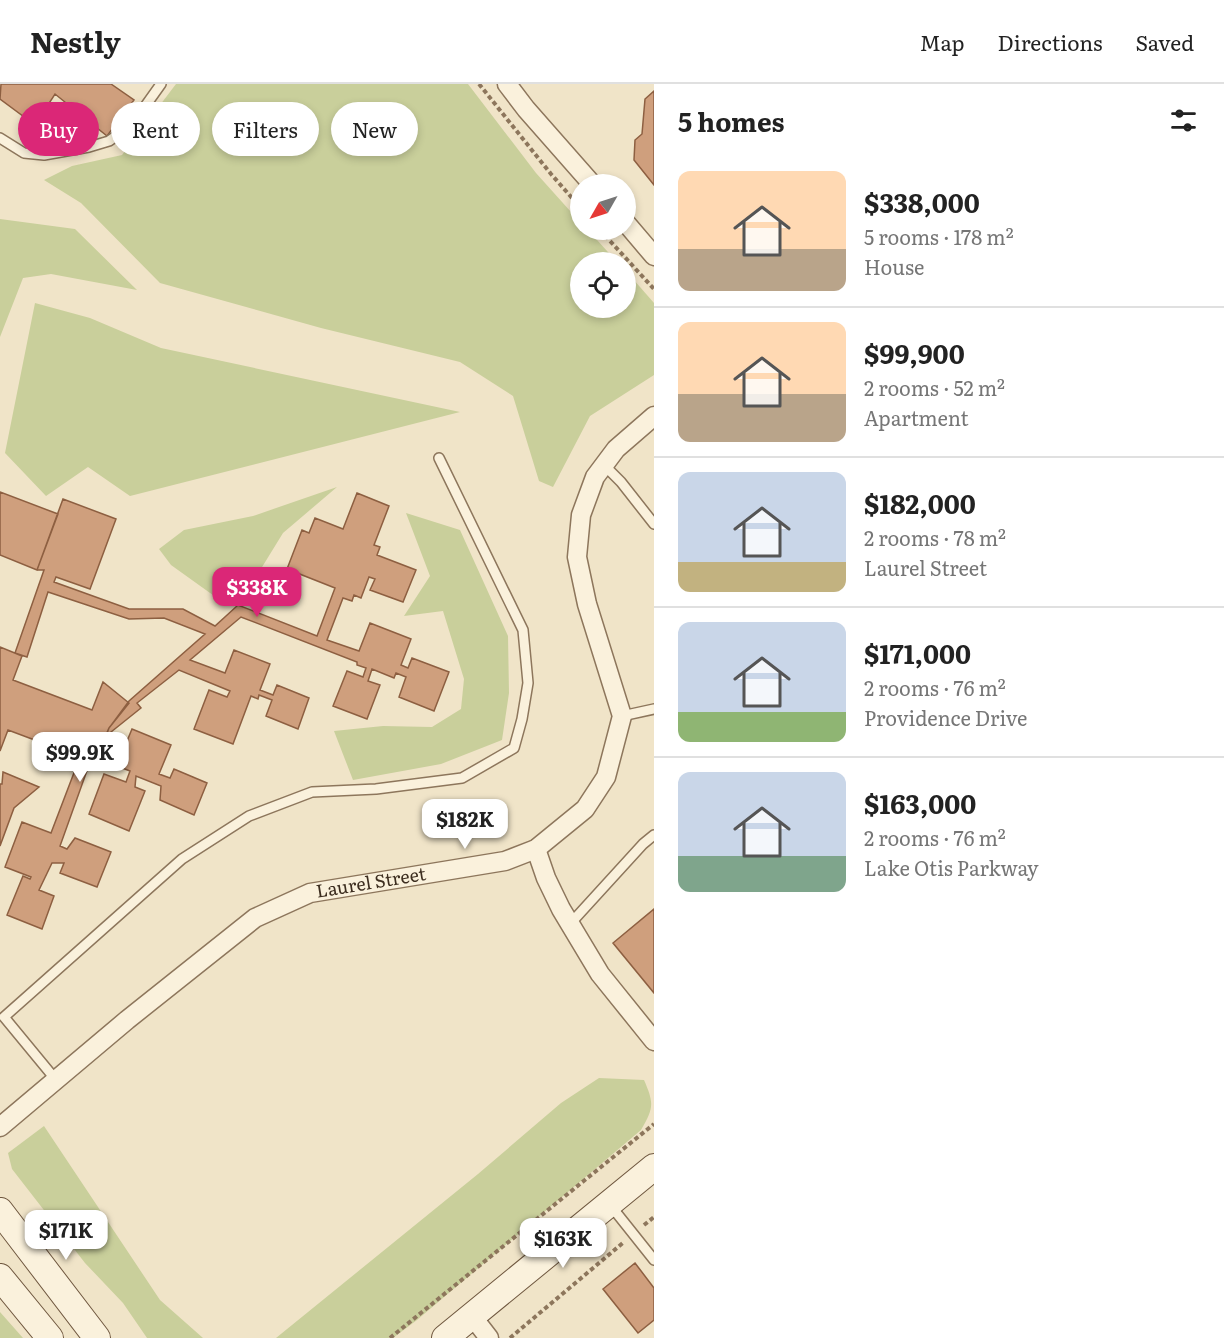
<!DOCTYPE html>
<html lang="en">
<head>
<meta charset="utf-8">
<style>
  body { margin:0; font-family:Literata,serif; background:#f2f2f2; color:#222; height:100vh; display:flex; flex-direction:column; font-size:22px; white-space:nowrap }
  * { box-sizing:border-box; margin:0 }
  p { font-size:20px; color:#767676 }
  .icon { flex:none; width:33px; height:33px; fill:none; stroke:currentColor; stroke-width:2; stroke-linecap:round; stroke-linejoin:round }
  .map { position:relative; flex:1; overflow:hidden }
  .side { display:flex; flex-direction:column; background:#fff; width:570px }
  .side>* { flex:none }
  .top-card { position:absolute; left:18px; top:18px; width:546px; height:54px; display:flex; gap:12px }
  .needle { width:39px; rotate:231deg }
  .tools { position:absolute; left:570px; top:90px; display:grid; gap:12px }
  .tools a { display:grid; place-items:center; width:66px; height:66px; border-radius:50%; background:#fff; box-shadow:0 3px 9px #0003; font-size:30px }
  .price { position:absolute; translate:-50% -51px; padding:0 14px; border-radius:12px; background:#fff; color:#222; font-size:20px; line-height:39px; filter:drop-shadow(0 2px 3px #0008) }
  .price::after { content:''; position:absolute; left:50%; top:36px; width:18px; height:14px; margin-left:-9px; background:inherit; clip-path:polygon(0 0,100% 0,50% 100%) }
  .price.active { background:#db2777; color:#fff }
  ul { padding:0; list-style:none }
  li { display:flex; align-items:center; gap:18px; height:150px; padding:0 24px }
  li+li { border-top:2px solid #e0e0e0 }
  li span { display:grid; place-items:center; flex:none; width:168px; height:120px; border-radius:12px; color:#555 }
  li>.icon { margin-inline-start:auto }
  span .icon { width:72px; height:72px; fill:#fffc; stroke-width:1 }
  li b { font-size:26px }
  h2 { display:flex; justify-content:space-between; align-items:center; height:72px; padding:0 24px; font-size:26px }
  .chip { padding:0 21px; border-radius:27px; background:#fff; box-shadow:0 3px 9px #0003; font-size:21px; line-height:54px }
  .chip.active { background:#db2777; color:#fff }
  header { display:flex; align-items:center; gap:36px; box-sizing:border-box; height:84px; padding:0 30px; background:#fff; border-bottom:2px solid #e0e0e0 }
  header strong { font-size:28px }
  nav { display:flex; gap:33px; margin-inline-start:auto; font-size:21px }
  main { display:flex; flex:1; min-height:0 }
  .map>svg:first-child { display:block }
</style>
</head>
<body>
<header>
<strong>Nestly</strong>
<nav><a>Map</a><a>Directions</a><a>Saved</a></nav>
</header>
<main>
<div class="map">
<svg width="654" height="1254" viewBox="0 0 654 1254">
  <rect width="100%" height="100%" fill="#f0e4c8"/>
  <!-- green -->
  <path fill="#c9cf9b" d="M176 0H468L536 89 580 138V146H588L617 178H580V224H626V187L654 219V291L590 332 553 403 539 397 513 312 460 278 321 244 160 199 81 119 44 96 72 82 122 71Z
    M0 135 75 145 137 206 51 190 23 194 0 253Z
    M35 219 90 234 161 264 460 328 130 412 88 383 46 412 5 369Z
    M337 403 283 449 259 488 224 519 171 481 159 465 184 446 253 432Z
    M406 429 460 446 508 552 509 609 502 656 441 680 353 696 334 647 383 642 432 643 461 625 464 595 443 527 404 532 430 492Z
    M599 994 644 996C654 1019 654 1024 641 1046L417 1236 393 1254H276L478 1090 561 1019Z
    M44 1042 160 1216 203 1254H147L123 1219 85 1179 12 1085 8 1069Z
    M0 1228 23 1254H0Z"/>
  <!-- building -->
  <path fill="#cf9f7d" stroke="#8d5f41" stroke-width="1.5" d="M1 0H111L134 16 107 52 55 10 35 41 0 15Z
    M654 7V101L634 76 635 56 642 50 645 15Z
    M0 408 58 430 37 486 0 471Z
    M357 409 389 422 374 461 380 463 377 471 416 486 403 518 370 506 375 495 369 493 361 514 354 511 352 517 343 514 327 556 359 567 370 539 411 555 401 581 408 584 412 574 449 588 434 627 399 613 406 593 396 589 394 594 372 585 368 597 380 601 367 635 333 622 347 587 363 593 366 584 357 581V578L241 533 190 576 225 589 234 566 270 580 260 606 273 611 277 601 309 614 298 645 266 632 272 616 259 611 258 615 251 612 233 660 194 645 209 606 227 613 230 607 179 586 137 619 141 624 106 652 109 644 129 617 205 550 164 534 129 535 48 508 27 573 15 569 44 486H37L63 415 116 435 90 505 56 493 54 498 129 525H183L215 542 238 521 317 552 335 504 287 485 302 446 309 449 315 434 343 445Z
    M0 563 22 572 13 596 92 626 103 598 129 619 109 644 102 660 122 669 132 645 171 661 159 690 170 694 174 685 207 699 194 731 160 716 161 702 136 692 135 703 145 707 129 747 89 730 104 690 126 698 130 687 99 675 89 681 60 762 67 765 75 754 111 768 97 803 60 789 64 779H52L39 806 54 812 42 845 7 831 23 792 30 795 31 793 5 783 22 738 51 749 80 673 8 646 0 667Z
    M3 688 39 703 14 724 0 762V700H2Z
    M654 825V909L613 859Z
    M635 1179 654 1204V1236L638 1249 603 1205Z"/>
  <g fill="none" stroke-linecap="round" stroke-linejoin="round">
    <defs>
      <path id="lane" d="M0 54 24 69 44 71 89 63 109 57 126 45 141 28 161 0
        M604 381 621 398 654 440
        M622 632 654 625
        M570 840 643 760 654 751
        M56 996 4 933 182 775 249 732 312 708 376 705 462 694 514 664 522 635 528 599 523 546 439 374
        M611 1122 654 1176"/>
      <g id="street">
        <path d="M507 0 526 25 592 100"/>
        <path d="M626 139 654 172"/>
        <path d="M536 765 546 794 561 825 600 890 654 957"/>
        <path id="s1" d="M0 1043 127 936 255 834 310 809 505 777 536 765 585 725 606 693 622 632 587 520 577 473 581 431 595 393 616 365 654 332"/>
        <path d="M472 1232 489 1254"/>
      </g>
      <path id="secondary" d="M0 1127 97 1254
        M0 1193 50 1254
        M445 1254 654 1083"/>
    </defs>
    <!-- lane casing -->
    <use href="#lane" stroke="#8d765c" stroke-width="12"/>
    <!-- street casing -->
    <use href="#street" stroke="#8d765c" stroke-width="21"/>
    <!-- secondary casing -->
    <use href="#secondary" stroke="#6f573f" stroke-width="28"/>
    <!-- path -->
    <path stroke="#8d765c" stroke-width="4" stroke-dasharray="4.5 3" stroke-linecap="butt" d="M479 0 551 90 580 123
      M600 146 654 205
      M644 1141 654 1133
      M390 1254 654 1040
      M510 1254 624 1158"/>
    <!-- lane -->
    <use href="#lane" stroke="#faf1dc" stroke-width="9"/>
    <!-- street -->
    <use href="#street" stroke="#faf1dc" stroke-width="18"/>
    <!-- secondary -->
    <use href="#secondary" stroke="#faf1dc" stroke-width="26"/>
  </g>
  <g text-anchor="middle" stroke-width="6" stroke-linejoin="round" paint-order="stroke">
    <!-- street labels -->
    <g font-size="18" fill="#3d2e20" stroke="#f7eed8">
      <text dy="6" stroke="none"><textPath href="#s1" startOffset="452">Laurel Street</textPath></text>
    </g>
  </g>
</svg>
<div class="tools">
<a><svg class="needle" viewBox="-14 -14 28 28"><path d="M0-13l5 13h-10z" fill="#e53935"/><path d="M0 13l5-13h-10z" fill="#767676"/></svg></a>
<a><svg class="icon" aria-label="locate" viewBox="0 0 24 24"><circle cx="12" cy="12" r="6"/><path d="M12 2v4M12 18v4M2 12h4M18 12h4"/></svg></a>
</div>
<b class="price active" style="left:257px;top:534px">$338K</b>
<b class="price" style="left:80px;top:699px">$99.9K</b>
<b class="price" style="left:465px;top:766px">$182K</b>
<b class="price" style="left:66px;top:1177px">$171K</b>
<b class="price" style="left:563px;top:1185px">$163K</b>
<div class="top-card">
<a class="chip active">Buy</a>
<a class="chip">Rent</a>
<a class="chip">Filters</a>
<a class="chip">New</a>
</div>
</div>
<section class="side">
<h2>5 homes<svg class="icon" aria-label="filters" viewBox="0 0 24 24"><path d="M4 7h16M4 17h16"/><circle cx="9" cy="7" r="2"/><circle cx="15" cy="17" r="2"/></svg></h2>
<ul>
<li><span style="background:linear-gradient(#ffd9b3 65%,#b9a48a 0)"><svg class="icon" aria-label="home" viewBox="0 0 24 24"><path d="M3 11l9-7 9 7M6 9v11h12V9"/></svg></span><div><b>$338,000</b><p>5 rooms · 178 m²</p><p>House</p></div></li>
<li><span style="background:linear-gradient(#ffd9b3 60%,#b9a48a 0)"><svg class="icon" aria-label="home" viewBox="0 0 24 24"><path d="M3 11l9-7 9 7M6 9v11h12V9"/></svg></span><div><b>$99,900</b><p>2 rooms · 52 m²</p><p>Apartment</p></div></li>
<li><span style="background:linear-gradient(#c9d6e8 75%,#c2b280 0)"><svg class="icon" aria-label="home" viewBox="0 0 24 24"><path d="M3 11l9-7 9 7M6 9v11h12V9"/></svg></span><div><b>$182,000</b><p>2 rooms · 78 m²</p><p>Laurel Street</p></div></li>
<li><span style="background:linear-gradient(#c9d6e8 75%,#8fb573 0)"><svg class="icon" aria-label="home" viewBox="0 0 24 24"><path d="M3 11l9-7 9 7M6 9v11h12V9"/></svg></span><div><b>$171,000</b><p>2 rooms · 76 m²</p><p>Providence Drive</p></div></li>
<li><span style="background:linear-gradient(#c9d6e8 70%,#7fa58c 0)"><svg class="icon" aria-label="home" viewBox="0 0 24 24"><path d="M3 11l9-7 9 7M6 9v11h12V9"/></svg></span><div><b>$163,000</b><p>2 rooms · 76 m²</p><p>Lake Otis Parkway</p></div></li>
</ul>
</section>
</main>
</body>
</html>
